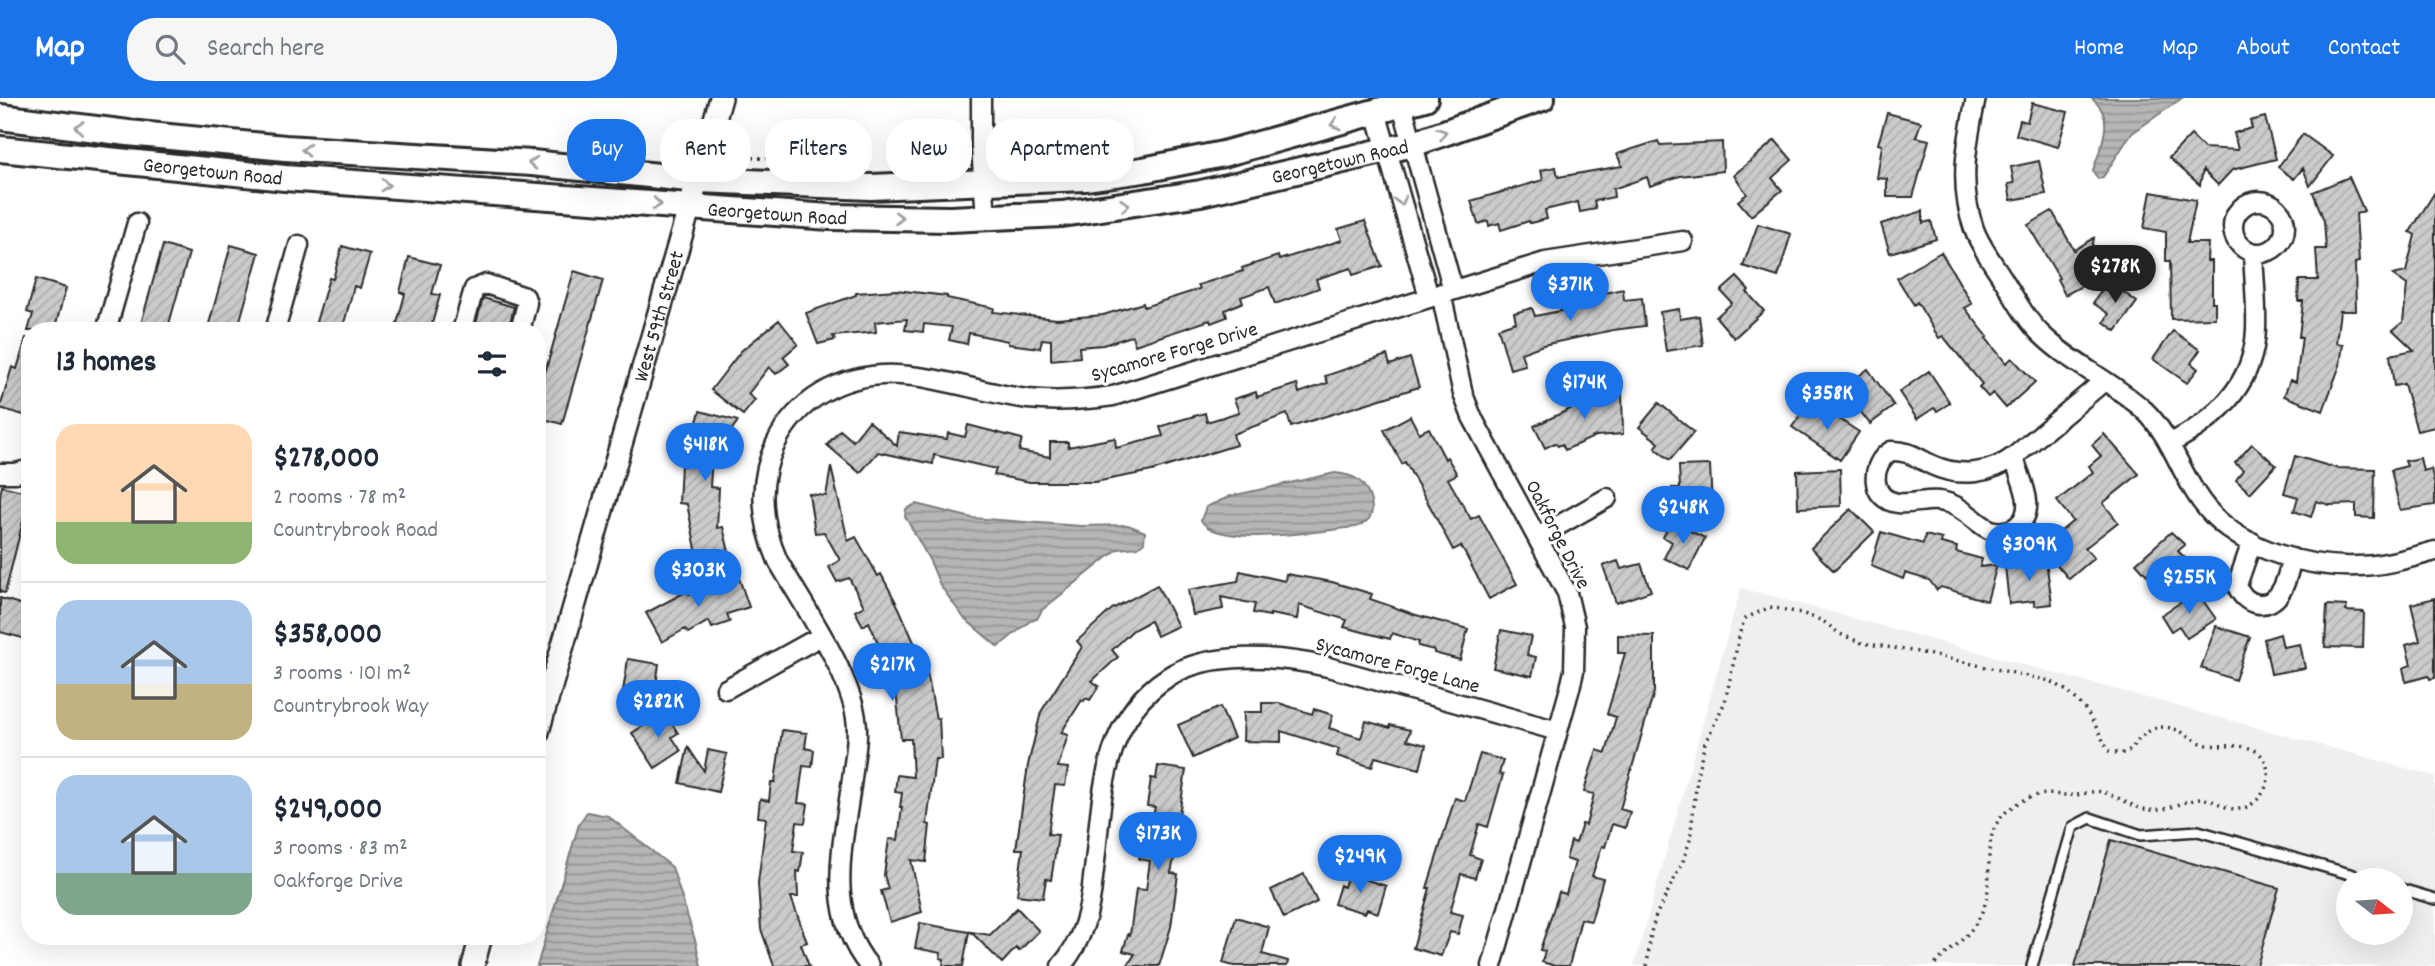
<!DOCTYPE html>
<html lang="en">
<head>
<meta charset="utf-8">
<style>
  body { margin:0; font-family:Dekko,sans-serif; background:#f6f6f7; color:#1f2937; height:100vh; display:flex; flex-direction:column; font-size:26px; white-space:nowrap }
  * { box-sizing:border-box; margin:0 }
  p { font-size:23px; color:#747a83 }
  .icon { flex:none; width:38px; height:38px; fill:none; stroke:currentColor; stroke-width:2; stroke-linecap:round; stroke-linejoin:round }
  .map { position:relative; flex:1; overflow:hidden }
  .panel { position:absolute; left:21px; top:224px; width:525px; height:623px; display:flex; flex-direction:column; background:#fff; border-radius:28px; box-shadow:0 7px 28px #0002 }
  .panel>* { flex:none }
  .banner { position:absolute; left:567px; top:21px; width:665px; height:63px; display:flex; gap:14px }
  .needle { width:46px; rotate:107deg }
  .tools { position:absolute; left:2336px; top:770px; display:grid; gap:14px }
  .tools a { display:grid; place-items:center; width:77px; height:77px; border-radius:50%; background:#fff; box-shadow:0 7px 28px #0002; font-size:35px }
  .price { position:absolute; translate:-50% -60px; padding:0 16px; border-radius:24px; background:#1a73e8; color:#fff; font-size:23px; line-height:46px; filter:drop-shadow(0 2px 4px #0008) }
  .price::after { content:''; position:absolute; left:50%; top:42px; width:21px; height:16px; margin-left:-10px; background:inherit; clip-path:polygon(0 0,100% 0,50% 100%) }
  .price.current { background:#222; color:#fff }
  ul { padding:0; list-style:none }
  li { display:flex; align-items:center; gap:21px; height:175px; padding:0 35px }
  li+li { border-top:2px solid #e0e1e3 }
  li span { display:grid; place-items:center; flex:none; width:196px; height:140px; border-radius:21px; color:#555 }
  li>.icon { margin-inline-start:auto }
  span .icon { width:84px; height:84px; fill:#fffc; stroke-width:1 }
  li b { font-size:30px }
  h2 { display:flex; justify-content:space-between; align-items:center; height:84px; padding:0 35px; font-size:30px }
  .pill { padding:0 24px; border-radius:28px; background:#fff; box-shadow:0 7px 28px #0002; font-size:24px; line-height:63px }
  .pill.current { background:#1a73e8; color:#fff }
  header { display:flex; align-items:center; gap:42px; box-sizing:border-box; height:98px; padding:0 35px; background:#1a73e8; color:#fff }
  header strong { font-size:33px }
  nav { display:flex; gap:38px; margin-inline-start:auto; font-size:24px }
  .search { width:490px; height:63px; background:#f6f6f7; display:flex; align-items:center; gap:18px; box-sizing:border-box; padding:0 24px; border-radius:28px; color:#747a83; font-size:26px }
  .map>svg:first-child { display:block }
</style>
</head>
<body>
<header>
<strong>Map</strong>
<div class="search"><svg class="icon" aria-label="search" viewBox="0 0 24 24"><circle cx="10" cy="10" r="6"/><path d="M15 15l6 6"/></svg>Search here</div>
<nav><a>Home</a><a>Map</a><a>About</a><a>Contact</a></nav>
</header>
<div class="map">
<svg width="2435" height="868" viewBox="0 0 2435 868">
  <defs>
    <pattern id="water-rules" width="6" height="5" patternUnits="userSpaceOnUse" patternTransform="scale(1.75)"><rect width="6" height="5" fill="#b6b6b6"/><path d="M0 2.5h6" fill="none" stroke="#949494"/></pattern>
    <pattern id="building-hatch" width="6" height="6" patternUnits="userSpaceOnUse" patternTransform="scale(1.75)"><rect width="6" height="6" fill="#cbcbcb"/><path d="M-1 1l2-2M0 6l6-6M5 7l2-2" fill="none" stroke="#aeaeae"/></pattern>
  </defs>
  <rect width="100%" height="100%" fill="#fff"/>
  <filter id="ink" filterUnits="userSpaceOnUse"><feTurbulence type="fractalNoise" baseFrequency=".0143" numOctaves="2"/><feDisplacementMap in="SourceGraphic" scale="14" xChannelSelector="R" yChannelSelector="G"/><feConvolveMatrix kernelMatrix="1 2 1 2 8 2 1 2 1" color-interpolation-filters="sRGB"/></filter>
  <g filter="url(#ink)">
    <!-- built -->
    <path fill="#efefef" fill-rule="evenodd" d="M1741 490 2435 678V868H1634ZM2348 782H2401V835H2348Z"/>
    <!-- water -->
    <path fill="url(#water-rules)" stroke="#7e7e7e" stroke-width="2" d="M2091 0H2182L2131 36 2103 79 2098 81 2093 73C2101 46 2117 20 2091 0Z
      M1335 375C1343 376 1352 377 1358 382 1367 388 1376 409 1370 419 1368 424 1362 426 1356 429 1325 432 1216 451 1201 422L1206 409 1231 398Z
      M916 406 972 420 1081 428 1128 427 1145 434 1144 444 1138 449 1118 451 1042 512 1037 521 1030 523 998 549 964 520 940 487 930 463 905 418 906 411Z
      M587 714 608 718 672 769 696 845 701 868H537L579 726Z"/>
    <!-- building -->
    <path fill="url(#building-hatch)" stroke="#2b2b2b" stroke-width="2" d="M2032 5 2068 14 2058 49 2016 37 2020 22 2027 24Z
      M1887 15 1921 24 1916 39 1929 42 1913 99H1887V81L1877 80 1882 47 1878 46Z
      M2265 19 2276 61 2232 72 2218 87 2203 72 2200 87 2169 60 2191 37 2204 50 2238 52 2234 35 2252 30 2250 23Z
      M2303 36 2333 58 2310 88 2303 70 2294 81 2278 69Z
      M1775 42 1792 62 1772 80 1782 92 1751 118 1738 103 1747 96 1734 77Z
      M1658 43 1660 47 1722 44 1723 73 1680 78 1650 88 1647 79 1613 91 1614 99 1594 103 1596 111 1580 114 1578 104 1545 112 1547 121 1530 125 1529 123 1501 132 1499 125 1489 128 1488 123 1478 126 1471 103 1543 82 1541 72 1556 69 1558 79 1622 68 1617 56Z
      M2039 63 2046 96 2011 102 2008 86 2014 85 2011 69Z
      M2349 79 2364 113 2356 116 2359 164 2355 165 2356 213H2340L2336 245 2343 246 2340 267 2323 313 2284 298 2290 282 2296 284 2302 239H2299L2303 203H2298L2299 182H2318L2316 151H2326L2324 123 2313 94Z
      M2151 94 2196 102 2187 145H2208L2207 163H2212V204H2215V220L2171 221 2170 163H2166V134L2144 130Z
      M2435 94V329L2417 333 2404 286 2394 288 2390 257 2414 252 2393 232 2403 224 2407 187 2393 177 2406 174 2415 137 2410 134Z
      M1923 113V125L1931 123 1936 141 1890 155 1881 126Z
      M2052 113 2074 152 2094 140 2090 161 2099 179 2065 197 2057 181 2059 180 2028 127Z
      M1365 123 1382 168 1353 177 1351 170 1316 181 1319 190 1275 206 1269 189 1241 199 1243 204 1225 212 1227 219 1211 225 1210 222 1135 247 1132 238 1103 247 1079 249 1080 259 1051 262V242L1042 241 1040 250 1008 246V243L969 235 967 246 949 242 952 229 924 226 923 234 905 232 907 221 875 224 876 234 833 238 835 242 818 246 806 215 856 197V195L896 192 947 198V200L994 210 993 214 1057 221 1103 217 1143 205 1144 209 1200 191 1198 187 1243 173 1242 170 1278 158 1279 162 1342 142 1338 131Z
      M1758 126 1791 136 1778 179 1743 168Z
      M163 147 189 155 167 233H139Z
      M231 147 259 155 237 233H207Z
      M342 148 370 156 360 190 354 188 342 233H319L321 226 316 224 329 180 333 181Z
      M1941 154 1972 206 1965 210 1988 239 1986 240 2006 265 2012 260 2035 284 2006 310 1993 295 1988 299 1979 289 1982 286 1943 238 1939 240 1917 204 1914 207 1897 180Z
      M409 159 440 167 432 196 440 197 430 233H395L405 196 400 194Z
      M574 173 603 182 562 326 537 319V303Z
      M1737 179 1749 192 1747 194 1764 213 1734 240 1716 219 1732 205 1721 193Z
      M36 181 66 190 54 233H28L33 216 27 214Z
      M2108 183 2137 204 2116 233 2104 224 2109 216 2093 205Z
      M1623 191 1624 202 1642 200 1645 228 1613 232 1543 247 1521 255 1525 267 1510 271 1498 230 1516 224 1514 215 1532 210 1535 218 1575 210 1573 202Z
      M483 200 514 209 508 233H474Z
      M1679 211 1680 221 1699 218 1703 247 1666 253 1660 214Z
      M779 222 798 246 783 259 789 266 776 276 769 269 748 296 755 302 743 317 711 292 741 253Z
      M2173 233 2200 252 2191 265 2198 271 2187 285 2153 261Z
      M26 240 30 241V319L0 310 12 269 17 271Z
      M1387 257 1390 267 1410 260 1419 289 1291 329 1287 316 1233 336 1236 347 1152 373 1095 384H1030L994 377 996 371 934 357 933 366 878 354 860 375 827 347 840 332 853 343 869 323 897 348 899 334 947 341 948 335 965 339 968 327 1022 341 1019 353 1050 359V344H1068V349L1115 340 1116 350 1163 338 1160 329 1177 323 1205 315 1207 324 1239 314 1234 301 1256 294 1257 299 1297 286 1299 295 1328 285 1325 278Z
      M1868 271 1894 308 1870 326 1843 290Z
      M1929 273 1950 305 1937 313 1934 310 1917 321 1899 294Z
      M1622 294 1623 336 1596 338 1565 352 1562 346 1558 348 1555 345 1545 350 1534 328 1585 304V296Z
      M1659 305 1694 334 1670 362 1655 350 1659 345 1639 329Z
      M1821 309 1859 334 1840 362 1792 329 1803 313 1814 320Z
      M700 313 738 323 725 341 732 343 727 361 712 357 710 389 719 390 717 430 723 429 729 454 698 461 687 406 679 405 681 367 685 368Z
      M1410 318 1419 335 1429 330 1445 361 1447 359 1457 376 1448 381 1471 421 1479 417 1517 486 1489 501 1461 448 1453 452 1432 412 1405 364 1402 366 1384 332Z
      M2104 336 2139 376 2103 405 2118 424 2085 450 2094 460 2069 481 2042 449 2073 423 2057 403 2093 374 2089 368 2101 358 2092 347Z
      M2252 346 2276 367 2250 395 2236 382 2243 372 2235 365Z
      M2295 358 2336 370 2375 371 2374 420 2356 419V406L2330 407 2316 403 2311 419 2294 413 2298 399 2284 395Z
      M2420 360 2423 373 2431 371 2435 388V407L2400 412 2391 372 2407 368 2405 363Z
      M1710 367 1712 408 1673 410 1672 390H1680L1679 368Z
      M831 369 848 443 856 439 878 478 881 476 899 510 927 574 936 621 939 620 941 661H935L927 726 930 727 926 764 911 762 922 814 890 824 881 793 888 791 884 777 889 741 898 742 902 709H900L902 695 895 694 897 677 913 679 911 641H901L896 592 904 590 898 559 886 564 869 524 863 528 855 513 864 508 849 480 837 484 829 469 840 462 824 434 815 435 809 396 826 398Z
      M1840 371 1841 408 1798 410 1797 373Z
      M2 388 30 395 5 495 0 494V397Z
      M1851 411 1874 434 1834 473 1811 450Z
      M1671 424 1705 440 1689 472 1664 460 1672 444 1663 439Z
      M1881 434 1923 446 1925 437 1942 441 1941 445 1957 449 1956 454 1982 461 1980 469 1997 467 1987 503 1941 489 1937 492 1929 482 1905 475 1903 481 1871 468Z
      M2171 434 2185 447 2178 453 2187 462 2166 481 2154 470 2147 477 2136 465Z
      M2046 462 2052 506 2034 508V503L2009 506 2005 467Z
      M1618 463 1621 471 1641 466 1651 493 1616 505 1603 468Z
      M1240 473 1285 483 1286 476 1332 484 1372 496 1370 501 1416 517 1468 531 1460 562 1434 555V552L1418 548 1419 544 1392 535 1390 541 1344 529 1347 522 1299 507 1297 521 1270 516V518L1253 515 1255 506 1221 499 1223 511 1193 517 1188 492 1238 483Z
      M739 480 749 509 727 516 730 524 712 530 709 523 688 535 685 531 662 544 646 515 687 493 689 496Z
      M1157 487 1178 528 1157 538 1150 523 1133 532 1112 552 1118 559 1092 583 1099 588 1090 602 1086 600 1084 603 1082 602 1061 635 1068 637 1058 669 1068 670 1065 688 1055 687 1048 736 1058 737 1051 782 1046 781 1043 800 1017 797 1023 751H1016L1028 667 1041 614 1082 549 1077 543 1112 511Z
      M2197 494 2216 521 2187 540 2179 528 2171 533 2161 517Z
      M0 500 30 509V542L0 534Z
      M2435 500V580L2430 581 2429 578 2406 584 2403 570 2411 567 2406 547 2420 543 2411 506Z
      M2327 507 2347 508 2346 513 2364 514 2363 550 2325 549Z
      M2216 528 2250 539 2235 582 2201 570Z
      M1501 532 1531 538 1527 557 1536 559 1532 578 1493 570Z
      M2280 536 2283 549 2300 546 2305 570 2271 576 2264 541Z
      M1618 537 1654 538V594L1620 711 1630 714 1625 730 1612 726 1605 749 1602 748 1592 778 1603 781 1591 823 1581 821 1569 868H1555L1542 864 1545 853 1540 852 1559 794 1566 796 1575 764 1566 761 1571 743 1576 745 1582 726 1586 727 1594 696 1584 694 1589 676 1597 652 1606 655 1616 619 1607 616 1625 555H1618Z
      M628 561 659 566 656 587 664 588 661 607 622 600Z
      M1262 605H1279L1312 616 1314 611 1333 617 1329 630 1361 640 1366 623 1390 630V627L1410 632 1407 642 1426 647 1420 671 1375 659 1372 669 1337 658 1339 651 1281 633V644L1243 643 1244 614H1262Z
      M1220 609 1234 640 1193 660 1178 627Z
      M664 614 678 635 672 639 681 653 655 670 632 635Z
      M782 632 807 635 805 650 814 652 812 669 803 668 798 705 808 706 805 725 797 724 793 753 803 754 800 774 797 773 798 799H791L807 844 801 846 809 868H774L761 831 758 785 766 720 758 719 760 701 769 703 771 684H775Z
      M688 649 704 673 708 652 727 656 718 694 680 685Z
      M1480 656 1503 662 1499 676 1503 677 1488 729 1479 726 1470 757 1481 761 1475 780 1461 776 1450 814 1463 817 1458 836 1450 834 1441 858 1413 850 1430 790H1427L1455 700 1465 703Z
      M1158 668 1186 672 1177 730H1180L1171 775 1178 776 1171 829 1159 868H1127L1135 856 1123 853 1128 836 1130 837 1136 791 1146 792 1150 763 1139 761 1144 741H1148L1155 709 1147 708 1151 680 1156 681Z
      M2111 742 2279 790 2257 868H2075Z
      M1304 776 1317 804 1284 820 1271 792Z
      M1348 776 1386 788 1378 815 1367 811 1365 815 1334 806 1340 787 1344 789Z
      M1017 810 1039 833 1019 853 1016 850 1002 865 971 834 990 837Z
      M1236 819 1269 829 1262 856 1288 863 1287 868H1234L1223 865Z
      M920 825 969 834 963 868H943L944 861 940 860 941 855 915 850Z"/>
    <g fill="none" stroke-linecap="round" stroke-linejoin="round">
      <defs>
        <path id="service" d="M2401 791 2435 801
          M2032 868 2073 729 2090 720 2141 737 2198 733 2371 782"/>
        <path id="minor" d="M981 0V49L986 120
          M1976 0C1967 44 1958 87 1974 131 1980 148 1993 165 2003 181 2015 200 2026 222 2042 237 2073 267 2114 284 2145 313 2171 338 2180 374 2201 403 2234 449 2302 470 2357 468 2383 468 2410 460 2435 453
          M1402 7 1453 192
          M1376 14 1429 199
          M2233 129a26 26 0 1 1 52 0a26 26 0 1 1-52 0Z
          M1441 195 1463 296 1472 319 1567 495 1575 529 1574 573 1570 590 1492 868
          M106 233 137 125
          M275 233 299 147
          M462 233 474 191 486 186 525 199 527 205 520 233
          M2169 346C2216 322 2254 287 2256 231 2257 206 2254 180 2253 155
          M1891 353C1908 352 1917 360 1932 367 1960 380 1992 376 2016 357L2015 363C2021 383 2038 412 2017 428 2010 433 2000 435 1991 432 1979 428 1967 412 1951 406 1932 398 1916 407 1898 405 1869 402 1870 365 1891 353Z
          M2016 357 2104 283
          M0 375H16L30 371
          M1538 439 1607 400
          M2252 444 2237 487C2244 508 2269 514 2281 493 2287 484 2289 470 2292 460
          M726 591 821 538
          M869 868C822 810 845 741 853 673 855 656 859 638 856 620 849 573 802 505 778 463 761 424 757 384 776 345 786 324 802 307 822 295 889 255 958 292 1028 301 1057 304 1085 302 1113 298L1545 164 1683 143
          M1061 868C1083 843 1090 812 1093 780 1103 707 1098 624 1168 579 1209 552 1282 558 1328 569L1558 633"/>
        <g id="tertiary">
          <path id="s1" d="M537 637 721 0"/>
          <path d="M473 868 481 838"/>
        </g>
        <g id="secondary">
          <path d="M0 19 128 35 285 50 532 65 698 82 871 89 1085 80 1143 72 1223 56 1425 0"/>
          <path id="s2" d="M0 51 285 80 830 119 950 121 1062 116 1201 95 1413 46 1542 0"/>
        </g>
      </defs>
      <!-- service casing -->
      <use href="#service" stroke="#2b2b2b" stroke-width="14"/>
      <!-- minor casing -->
      <use href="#minor" stroke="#2b2b2b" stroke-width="23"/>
      <!-- tertiary casing -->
      <use href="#tertiary" stroke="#2b2b2b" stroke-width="26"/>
      <!-- secondary casing -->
      <use href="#secondary" stroke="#2b2b2b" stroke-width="30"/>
      <!-- path -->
      <path stroke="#2b2b2b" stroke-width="3.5" stroke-dasharray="2 5" stroke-linecap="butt" d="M668 56H685
        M724 58 810 63
        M1647 868 1651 834 1656 817 1682 766 1690 742 1698 672 1705 645 1725 604 1741 530 1746 520 1770 509 1801 515 1823 523 1840 536 1862 545 1918 554 2050 583C2082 599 2093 621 2108 653L2120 656 2131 652C2140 637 2155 624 2174 631 2186 634 2195 645 2208 647 2229 650 2264 640 2268 674 2270 691 2255 710 2238 711 2225 712 2216 701 2203 701 2187 701 2172 711 2157 712 2136 714 2121 698 2102 694 2094 692 2084 696 2076 697 2061 698 2048 694 2034 698 2023 701 2014 707 2006 714 1978 740 1996 777 1984 809 1973 838 1953 848 1933 868"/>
      <!-- service -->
      <use href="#service" stroke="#fff" stroke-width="9"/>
      <!-- minor -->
      <use href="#minor" stroke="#fff" stroke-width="18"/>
      <!-- tertiary -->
      <use href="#tertiary" stroke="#fff" stroke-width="21"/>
      <!-- secondary -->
      <use href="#secondary" stroke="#fff" stroke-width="24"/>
    </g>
    <!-- one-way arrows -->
    <defs><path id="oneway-chevron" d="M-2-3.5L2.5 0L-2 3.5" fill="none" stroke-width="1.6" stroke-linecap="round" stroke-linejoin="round" transform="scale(1.75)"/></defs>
    <g stroke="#a0a0a0">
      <use href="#oneway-chevron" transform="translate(1335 26) rotate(164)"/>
      <use href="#oneway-chevron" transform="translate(79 29) rotate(-173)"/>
      <use href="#oneway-chevron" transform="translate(1442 35) rotate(-20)"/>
      <use href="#oneway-chevron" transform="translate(306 52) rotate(-176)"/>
      <use href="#oneway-chevron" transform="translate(533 65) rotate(-176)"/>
      <use href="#oneway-chevron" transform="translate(385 87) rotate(4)"/>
      <use href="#oneway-chevron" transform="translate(1401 103) rotate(74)"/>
      <use href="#oneway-chevron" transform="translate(657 106) rotate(6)"/>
      <use href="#oneway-chevron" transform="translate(1125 107) rotate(-7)"/>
      <use href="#oneway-chevron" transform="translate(899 120) rotate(-1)"/>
    </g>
  </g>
  <g text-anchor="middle" stroke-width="6" stroke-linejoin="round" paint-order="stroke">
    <!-- street labels -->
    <g font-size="21" fill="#2b2b2b" stroke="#fff">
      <text dy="7" stroke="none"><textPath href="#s2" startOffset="1348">Georgetown Road</textPath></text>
      <text dy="7" stroke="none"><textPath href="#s2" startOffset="214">Georgetown Road</textPath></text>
      <text dy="7" stroke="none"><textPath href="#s2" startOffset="780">Georgetown Road</textPath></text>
      <text dy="7" stroke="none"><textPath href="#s1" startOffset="436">West 59th Street</textPath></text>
      <text transform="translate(1174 253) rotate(-16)" y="7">Sycamore Forge Drive</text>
      <text transform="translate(1559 436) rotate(63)" y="7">Oakforge Drive</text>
      <text transform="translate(1398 566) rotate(15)" y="7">Sycamore Forge Lane</text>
    </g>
  </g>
</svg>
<div class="tools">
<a><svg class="needle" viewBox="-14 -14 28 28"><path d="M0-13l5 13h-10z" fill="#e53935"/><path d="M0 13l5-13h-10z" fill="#747a83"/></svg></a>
</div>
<b class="price current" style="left:2115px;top:207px">$278K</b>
<b class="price" style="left:1570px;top:225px">$371K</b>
<b class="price" style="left:1584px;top:323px">$174K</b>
<b class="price" style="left:1827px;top:334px">$358K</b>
<b class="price" style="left:705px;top:385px">$418K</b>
<b class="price" style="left:1683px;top:448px">$248K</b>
<b class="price" style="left:2029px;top:485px">$309K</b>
<b class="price" style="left:698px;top:511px">$303K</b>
<b class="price" style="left:2189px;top:518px">$255K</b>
<b class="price" style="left:892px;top:605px">$217K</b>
<b class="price" style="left:658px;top:642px">$282K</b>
<b class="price" style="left:1158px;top:774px">$173K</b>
<b class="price" style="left:1360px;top:797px">$249K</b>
<div class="banner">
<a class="pill current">Buy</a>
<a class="pill">Rent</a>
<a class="pill">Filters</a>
<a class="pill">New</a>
<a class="pill">Apartment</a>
</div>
<section class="panel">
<h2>13 homes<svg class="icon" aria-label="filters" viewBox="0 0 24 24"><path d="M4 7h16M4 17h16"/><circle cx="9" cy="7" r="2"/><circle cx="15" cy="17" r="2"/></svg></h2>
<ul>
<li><span style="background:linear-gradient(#ffd9b3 70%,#8fb573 0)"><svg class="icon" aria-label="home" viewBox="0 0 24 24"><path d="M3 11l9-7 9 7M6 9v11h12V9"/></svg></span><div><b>$278,000</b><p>2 rooms · 78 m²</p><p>Countrybrook Road</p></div></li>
<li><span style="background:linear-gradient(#a9c7e8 60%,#c2b280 0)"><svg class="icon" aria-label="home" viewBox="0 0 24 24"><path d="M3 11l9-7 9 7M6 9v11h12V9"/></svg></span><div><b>$358,000</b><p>3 rooms · 101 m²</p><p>Countrybrook Way</p></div></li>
<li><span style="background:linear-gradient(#a9c7e8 70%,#7fa58c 0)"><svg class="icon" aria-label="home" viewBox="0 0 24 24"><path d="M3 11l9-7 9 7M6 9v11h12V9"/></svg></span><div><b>$249,000</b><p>3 rooms · 83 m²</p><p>Oakforge Drive</p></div></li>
</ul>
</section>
</div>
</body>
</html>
